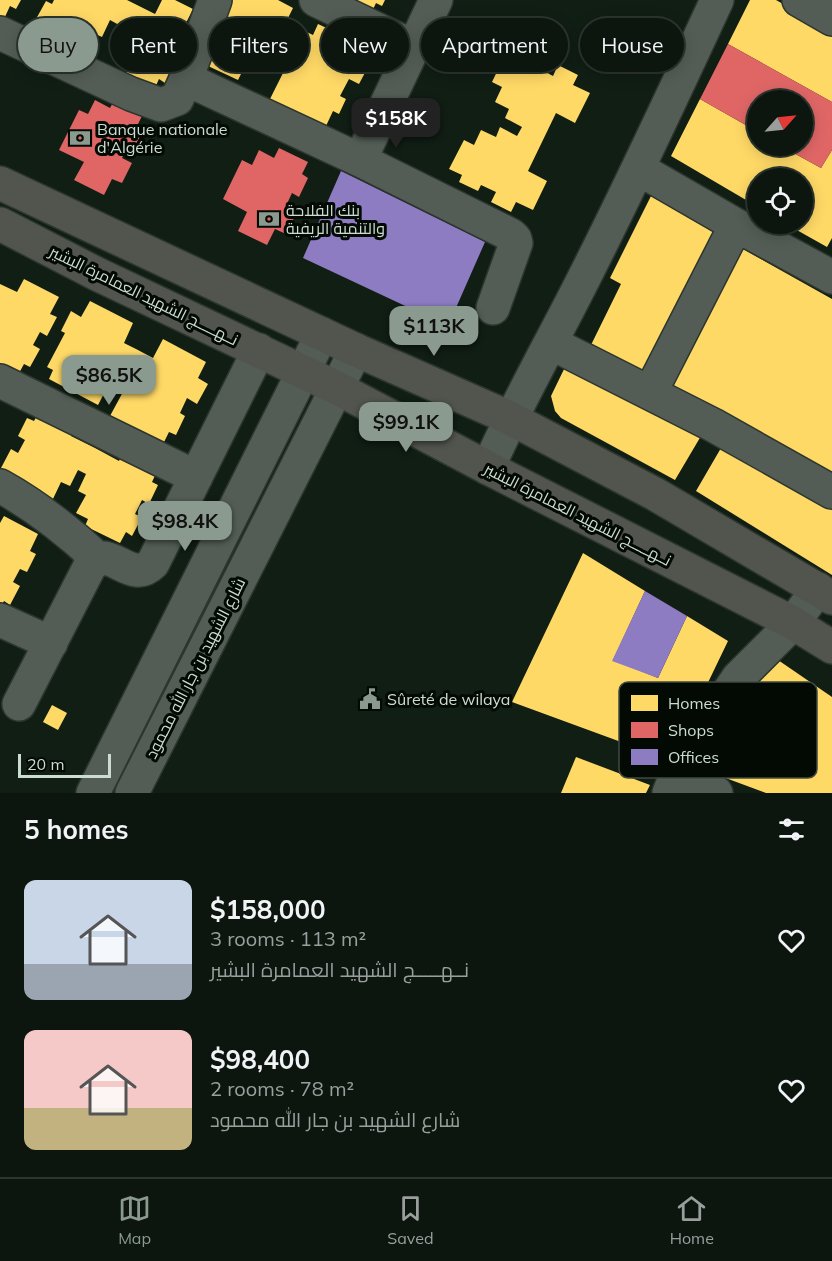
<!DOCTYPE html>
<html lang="en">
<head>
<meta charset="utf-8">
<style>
  body { margin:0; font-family:Mulish,Cairo,sans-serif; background:#1a231d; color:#f1f3f6; height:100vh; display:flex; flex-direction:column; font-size:22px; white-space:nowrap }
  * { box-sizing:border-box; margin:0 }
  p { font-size:20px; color:#9a9f9e }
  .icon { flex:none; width:33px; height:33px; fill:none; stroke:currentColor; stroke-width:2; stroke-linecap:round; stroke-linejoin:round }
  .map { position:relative; height:793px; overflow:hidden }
  .panel { display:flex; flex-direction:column; background:#0c160f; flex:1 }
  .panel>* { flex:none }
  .hud { position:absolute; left:18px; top:18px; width:796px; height:54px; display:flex; gap:12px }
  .needle { width:39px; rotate:63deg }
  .tools { position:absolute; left:747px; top:90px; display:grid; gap:12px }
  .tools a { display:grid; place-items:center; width:66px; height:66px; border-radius:50%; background:#0c160f; box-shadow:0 3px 15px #0003,0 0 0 2px #2c352f; font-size:30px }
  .scale { position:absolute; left:18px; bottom:15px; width:93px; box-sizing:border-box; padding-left:6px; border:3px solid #cddcd0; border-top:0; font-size:16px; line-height:21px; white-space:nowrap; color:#cddcd0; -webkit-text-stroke:4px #030a04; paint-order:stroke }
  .price { position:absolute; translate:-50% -51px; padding:0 14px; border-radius:12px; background:#8b9a8e; color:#111; font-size:20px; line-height:39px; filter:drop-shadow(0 2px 3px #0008) }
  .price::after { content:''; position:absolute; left:50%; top:36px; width:18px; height:14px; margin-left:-9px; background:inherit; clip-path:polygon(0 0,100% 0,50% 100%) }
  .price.selected { background:#222; color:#fff }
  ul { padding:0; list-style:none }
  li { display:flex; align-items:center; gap:18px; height:150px; padding:0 24px }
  li span { display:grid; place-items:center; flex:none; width:168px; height:120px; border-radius:12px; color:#555 }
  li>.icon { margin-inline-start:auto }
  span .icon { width:72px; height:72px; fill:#fffc; stroke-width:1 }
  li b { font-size:26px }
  h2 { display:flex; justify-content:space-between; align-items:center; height:72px; padding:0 24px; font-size:26px }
  .tag { padding:0 21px; border-radius:27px; background:#0c160f; box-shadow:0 3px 15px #0003,0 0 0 2px #2c352f; font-size:21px; line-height:54px }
  .tag.selected { background:#8b9a8e; color:#111 }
  .dock { display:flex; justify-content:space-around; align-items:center; height:84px; border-top:2px solid #2c352f; background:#0c160f; font-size:16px; color:#9a9f9e }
  .dock a { display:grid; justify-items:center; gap:3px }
  .dock .selected { color:#8b9a8e }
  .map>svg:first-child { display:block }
</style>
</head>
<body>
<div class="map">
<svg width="832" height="793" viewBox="0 0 832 793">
  <rect width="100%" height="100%" fill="#101e14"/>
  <!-- homes -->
  <path fill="#ffd966" d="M0 0H21L16 9 10 6 4 19 0 17Z
    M54 0H127L155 14 162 0H175L193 9 185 25 196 30 186 51 176 45 169 61 175 64 165 83 159 79 153 92 124 78 129 68 114 60 121 46 111 41 119 25 110 20 102 37 93 33 86 47 70 39 66 49 37 36 43 23 36 19 46 1 52 4Z
    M227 0H278L293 8 286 22 313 35 318 24 365 46 357 62 368 67 359 84 349 79 340 96 346 99 339 114 333 111 326 126 270 99 284 71 266 64 262 72 246 64 238 80 208 66 216 51 209 48 217 32 223 35 231 18 221 13Z
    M333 0H385L382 6 376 3 369 18Z
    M750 0H776L832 32V102L728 44Z
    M506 53 519 59 522 53 541 62 538 68 553 76 558 65 578 75 573 85 590 93 575 123 556 113 528 171 547 181 533 210 516 202 511 212 491 202 496 192 481 185 478 191 459 182 462 175 449 169 464 140 474 145 481 130 496 137 500 127 517 136 522 127 505 118 509 109 495 102 502 87 492 82Z
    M700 99 758 132V146H781L821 168 832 150V238L827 247 786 224H802V178H758V207L671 156Z
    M651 196 722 237 652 378 591 345 621 284 610 278Z
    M734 244 832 299V476L664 385Z
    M24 279 59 297 50 314 57 317 47 336 40 332 33 345 40 349 30 367 24 364 18 375 0 366V284L17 292Z
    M90 301 133 323 124 343 136 349 153 358 163 339 206 362 198 378 208 384 197 404 187 398 180 413 185 416 176 435 169 432 163 444 110 416 131 377 117 369 98 405 49 379 53 370 47 367 65 333 61 331 71 311 81 317Z
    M567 363 701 436 675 480 561 418 555 411 551 396Z
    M43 405 77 423 71 436 95 448 119 461 125 447 160 465 152 482 158 485 149 504 142 500 135 514 142 517 132 536 126 532 120 543 85 526 88 519 76 513 86 495 78 491 86 474 78 470 70 486 61 482 52 501 2 483 8 472 1 468 11 449 18 453 25 440 18 436 27 418 34 421Z
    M721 448 832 508V575L696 491Z
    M4 516 38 534 30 551 36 554 27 572 20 569 13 582 20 586 10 605 4 601 0 608V523Z
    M583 553 645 591 613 660 658 678 687 616 728 641 702 695 662 757 512 702Z
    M778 660 832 697V793H766L704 770 763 671Z
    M52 705 67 713 58 730 43 722Z
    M576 757 650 785 646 793H561Z"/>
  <!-- shops -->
  <path fill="#e06666" d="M728 44 832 102V150L821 168 781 146H802V100H758V132L700 99Z
    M116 97 144 112 138 124 145 127 135 146 129 143 122 158 132 163 122 183 112 179 104 195 74 180 84 162 59 150 79 110 88 114 95 100 110 108Z
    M279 148 308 162 302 174 308 178 299 197 292 193 285 208 296 214 286 234 275 229 267 245 238 231 247 212 223 199 242 160 252 165 259 150 274 158Z"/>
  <!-- offices -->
  <path fill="#8e7cc3" d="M341 171 485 242 448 326 303 258Z
    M645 591 687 616 658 678 612 661Z"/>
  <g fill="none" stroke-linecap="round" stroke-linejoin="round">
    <defs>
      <path id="minor" d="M215 0 186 79 360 160 511 235 515 239 516 243 493 308
        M316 0 414 47
        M799 0 832 19
        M0 33 131 94 161 105 177 99 186 79
        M360 160 436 0
        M639 169 736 225 832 277
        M551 343 713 425 832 492
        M0 381 196 477
        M650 393 736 225
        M488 468C517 402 553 340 585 276 631 185 674 93 717 0
        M0 486C36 506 68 531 98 559
        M0 620 51 643
        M19 704 92 562 105 558C123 562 136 580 153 563L259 350
        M675 778 716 793
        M93 793 322 334
        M132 793 356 350
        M669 793 675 778 719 706 738 678 793 623 818 589"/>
      <path id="major" d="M0 183 356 350 510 418 655 494 832 598
        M0 224 97 274 337 388 488 468 793 623 832 647"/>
    </defs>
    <!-- minor casing -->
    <use href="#minor" stroke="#2c362e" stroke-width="36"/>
    <!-- major casing -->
    <use href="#major" stroke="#2c362e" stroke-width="36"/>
    <!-- minor -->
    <use href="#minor" stroke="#535d55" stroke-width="33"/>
    <!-- major -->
    <use href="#major" stroke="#52554e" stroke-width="33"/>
  </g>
  <!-- icons -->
  <defs>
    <symbol id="bank-bare" viewBox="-9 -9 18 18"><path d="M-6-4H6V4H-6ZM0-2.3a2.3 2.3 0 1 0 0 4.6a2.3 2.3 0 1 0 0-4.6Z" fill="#8b9a8e" stroke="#030a04" stroke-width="2.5" paint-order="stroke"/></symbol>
    <symbol id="civic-bare" viewBox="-9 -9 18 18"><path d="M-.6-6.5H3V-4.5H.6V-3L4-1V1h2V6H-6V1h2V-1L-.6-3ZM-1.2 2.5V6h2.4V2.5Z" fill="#8b9a8e" stroke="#030a04" stroke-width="2.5" paint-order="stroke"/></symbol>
  </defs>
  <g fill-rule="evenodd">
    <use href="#bank-bare" x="65" y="123" width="30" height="30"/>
    <use href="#bank-bare" x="254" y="204" width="30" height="30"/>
    <use href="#civic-bare" x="355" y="684" width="30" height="30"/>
  </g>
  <g text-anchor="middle" stroke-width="6" stroke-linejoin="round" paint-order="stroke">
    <!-- poi labels -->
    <g font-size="16" fill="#cddcd0" stroke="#030a04" text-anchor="start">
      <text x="97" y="135">Banque nationale<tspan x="97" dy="18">d'Algérie</tspan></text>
      <text x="286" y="216">بنك الفلاحة<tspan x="286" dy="18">والتنمية الريفية</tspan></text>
      <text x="387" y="705">Sûreté de wilaya</text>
    </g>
    <!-- street labels -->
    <g font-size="16" fill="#cddcd0" stroke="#030a04">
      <text transform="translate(144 295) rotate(26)" y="6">نــهـــــج الشهيد العمامرة البشير</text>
      <text transform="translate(578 514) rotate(27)" y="6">نــهـــــج الشهيد العمامرة البشير</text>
      <text transform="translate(195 668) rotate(-63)" y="6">شارع الشهيد بن جار الله محمود</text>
    </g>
  </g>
  <!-- legend -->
  <rect x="619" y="682" width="198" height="96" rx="9" fill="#030a04" stroke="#404941" stroke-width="1.5"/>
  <rect x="631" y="695" width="27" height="16" fill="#ffd966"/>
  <rect x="631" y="722" width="27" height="16" fill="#e06666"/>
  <rect x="631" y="749" width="27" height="16" fill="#8e7cc3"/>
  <g font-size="16" fill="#cddcd0">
    <text x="668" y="709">Homes</text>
    <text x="668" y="736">Shops</text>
    <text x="668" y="763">Offices</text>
  </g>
</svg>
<div class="tools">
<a><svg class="needle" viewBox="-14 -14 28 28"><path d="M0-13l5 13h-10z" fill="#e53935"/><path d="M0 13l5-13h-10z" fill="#9a9f9e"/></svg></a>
<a><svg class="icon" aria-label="locate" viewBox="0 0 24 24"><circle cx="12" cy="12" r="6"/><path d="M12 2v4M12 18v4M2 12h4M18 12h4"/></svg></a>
</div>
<div class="scale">20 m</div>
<b class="price selected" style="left:396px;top:149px">$158K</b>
<b class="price" style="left:434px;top:357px">$113K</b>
<b class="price" style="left:109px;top:406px">$86.5K</b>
<b class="price" style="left:406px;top:453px">$99.1K</b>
<b class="price" style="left:185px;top:552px">$98.4K</b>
<div class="hud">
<a class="tag selected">Buy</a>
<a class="tag">Rent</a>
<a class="tag">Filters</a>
<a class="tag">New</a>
<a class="tag">Apartment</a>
<a class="tag">House</a>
</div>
</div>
<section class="panel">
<h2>5 homes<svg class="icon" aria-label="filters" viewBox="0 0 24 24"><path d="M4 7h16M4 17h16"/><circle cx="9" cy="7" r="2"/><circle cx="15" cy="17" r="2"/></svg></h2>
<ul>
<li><span style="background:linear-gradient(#c9d6e8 70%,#9aa5b1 0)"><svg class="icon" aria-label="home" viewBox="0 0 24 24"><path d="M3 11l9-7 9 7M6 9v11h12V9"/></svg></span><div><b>$158,000</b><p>3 rooms · 113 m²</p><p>نــهـــــج الشهيد العمامرة البشير</p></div><svg class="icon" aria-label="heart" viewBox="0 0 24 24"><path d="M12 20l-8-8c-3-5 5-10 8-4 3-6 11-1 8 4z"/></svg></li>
<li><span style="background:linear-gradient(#f6c9c9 65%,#c2b280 0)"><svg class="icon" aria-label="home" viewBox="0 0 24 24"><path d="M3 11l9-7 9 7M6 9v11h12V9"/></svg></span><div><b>$98,400</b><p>2 rooms · 78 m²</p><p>شارع الشهيد بن جار الله محمود</p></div><svg class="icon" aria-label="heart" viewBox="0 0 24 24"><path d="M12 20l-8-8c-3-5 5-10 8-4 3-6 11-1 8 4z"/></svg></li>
</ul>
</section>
<nav class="dock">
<a class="selected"><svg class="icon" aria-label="map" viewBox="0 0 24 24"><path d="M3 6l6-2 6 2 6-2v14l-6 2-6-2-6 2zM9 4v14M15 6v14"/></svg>Map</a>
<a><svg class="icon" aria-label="saved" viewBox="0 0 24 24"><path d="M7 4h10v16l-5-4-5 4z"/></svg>Saved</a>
<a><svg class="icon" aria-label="home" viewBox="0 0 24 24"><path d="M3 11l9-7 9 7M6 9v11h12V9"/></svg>Home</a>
</nav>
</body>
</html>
